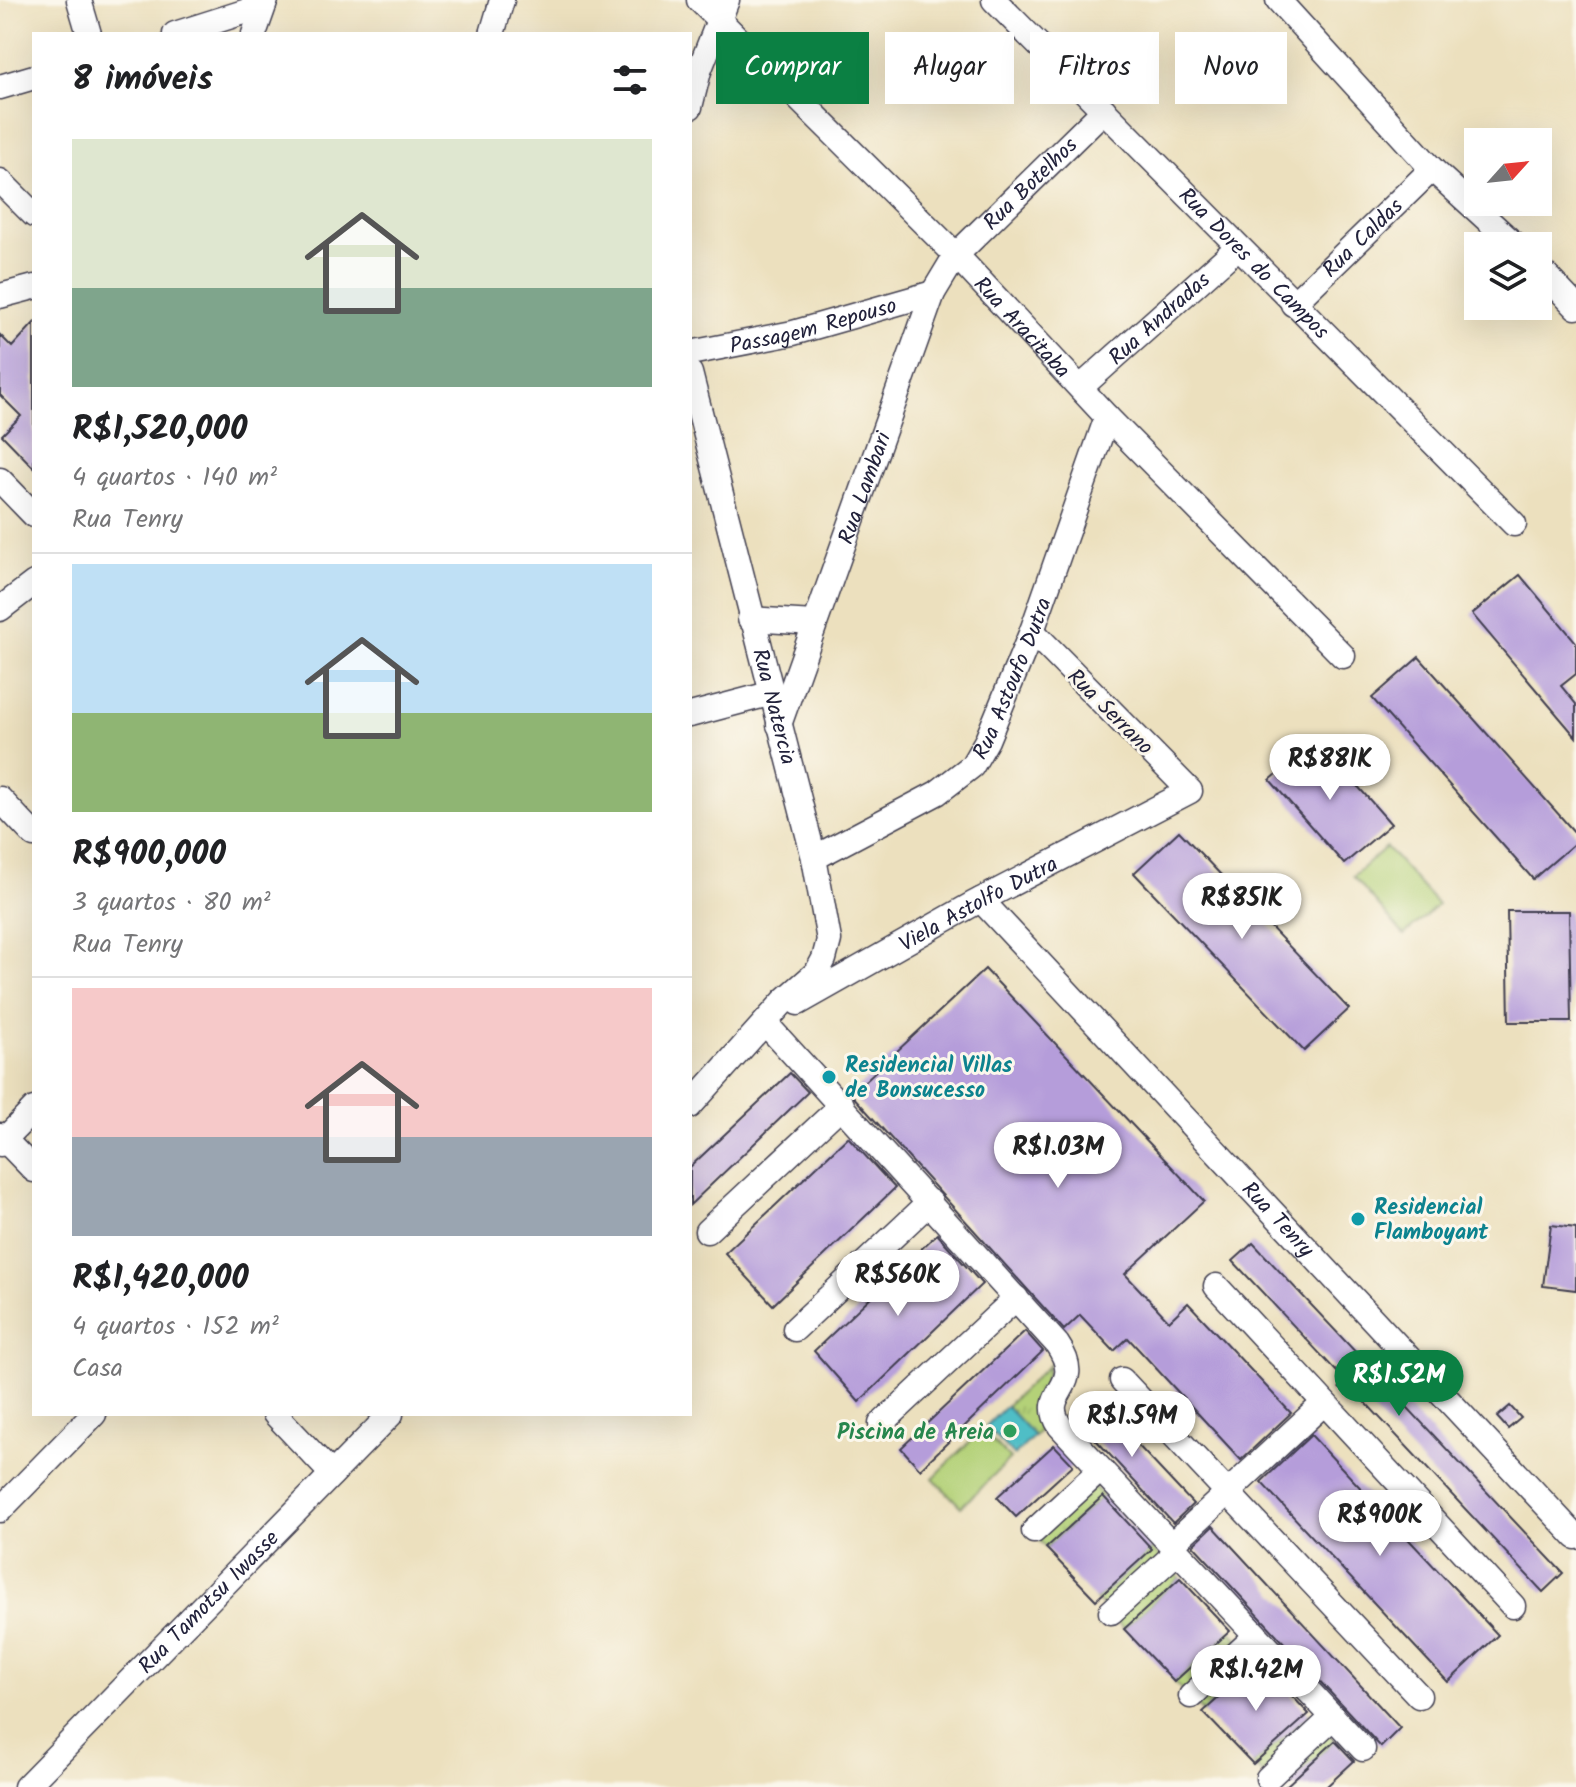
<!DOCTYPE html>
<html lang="pt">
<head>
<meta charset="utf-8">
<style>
  body { margin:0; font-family:Kalam,sans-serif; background:#f2f2f2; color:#202124; height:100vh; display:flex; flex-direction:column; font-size:30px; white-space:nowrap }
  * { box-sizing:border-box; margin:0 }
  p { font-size:26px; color:#757577 }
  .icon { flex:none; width:44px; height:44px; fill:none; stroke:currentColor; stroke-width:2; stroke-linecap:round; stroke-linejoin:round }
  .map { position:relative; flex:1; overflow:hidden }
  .details { position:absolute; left:32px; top:32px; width:660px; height:1384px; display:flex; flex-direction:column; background:#fff; border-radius:0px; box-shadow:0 8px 32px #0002 }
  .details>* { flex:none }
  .hud { position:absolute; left:716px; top:32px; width:740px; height:72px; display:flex; gap:16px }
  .needle { width:52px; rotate:63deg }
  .tools { position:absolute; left:1464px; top:128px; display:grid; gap:16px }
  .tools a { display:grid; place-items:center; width:88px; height:88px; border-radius:0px; background:#fff; box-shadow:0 8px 32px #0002; font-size:40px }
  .price { position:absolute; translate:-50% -68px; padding:0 18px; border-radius:28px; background:#fff; color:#222; font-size:26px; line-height:52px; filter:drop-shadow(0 2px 4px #0008) }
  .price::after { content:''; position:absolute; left:50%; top:48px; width:24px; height:18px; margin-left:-12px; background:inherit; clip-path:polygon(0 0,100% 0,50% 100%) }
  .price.current { background:#0b8043; color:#fff }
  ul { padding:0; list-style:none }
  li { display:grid; align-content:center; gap:16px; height:424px; padding:0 40px }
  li+li { border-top:2px solid #e0e0e0 }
  li span { display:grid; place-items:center; height:248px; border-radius:0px; color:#555 }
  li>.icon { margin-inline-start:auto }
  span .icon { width:144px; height:144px; fill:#fffc; stroke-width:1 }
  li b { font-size:34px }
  h2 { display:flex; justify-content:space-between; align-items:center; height:96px; padding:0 40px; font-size:34px }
  .tag { padding:0 28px; border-radius:0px; background:#fff; box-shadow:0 8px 32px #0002; font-size:28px; line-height:72px }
  .tag.current { background:#0b8043; color:#fff }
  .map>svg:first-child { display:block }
</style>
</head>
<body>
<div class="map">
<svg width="1576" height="1787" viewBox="0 0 1576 1787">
  <defs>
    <pattern id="grass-tufts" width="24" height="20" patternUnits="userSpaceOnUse" patternTransform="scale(2)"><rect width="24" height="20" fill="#b4d178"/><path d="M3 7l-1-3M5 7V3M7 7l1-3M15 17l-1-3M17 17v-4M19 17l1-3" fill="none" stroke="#9ab369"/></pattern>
  </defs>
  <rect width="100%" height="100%" fill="#fbf7ec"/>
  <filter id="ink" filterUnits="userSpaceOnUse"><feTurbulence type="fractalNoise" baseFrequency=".0125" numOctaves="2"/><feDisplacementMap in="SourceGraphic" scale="16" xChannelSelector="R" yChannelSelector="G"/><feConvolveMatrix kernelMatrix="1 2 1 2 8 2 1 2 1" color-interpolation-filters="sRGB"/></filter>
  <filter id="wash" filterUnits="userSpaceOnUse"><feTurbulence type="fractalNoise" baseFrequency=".006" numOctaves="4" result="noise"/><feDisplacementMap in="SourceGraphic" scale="32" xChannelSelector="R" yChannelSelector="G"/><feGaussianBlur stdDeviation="1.8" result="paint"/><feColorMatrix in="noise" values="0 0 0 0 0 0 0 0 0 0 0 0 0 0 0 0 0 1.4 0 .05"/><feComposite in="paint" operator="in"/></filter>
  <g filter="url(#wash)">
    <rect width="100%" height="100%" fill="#ece0be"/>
    <!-- grass -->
    <path fill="url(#grass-tufts)" stroke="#6b7a5a" stroke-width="2" d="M1049 1365C1043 1385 1036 1403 1048 1422L1034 1436 1006 1406Z
      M1094 1487 1103 1496 1046 1548 1037 1538Z
      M1152 1549 1162 1559 1106 1610 1096 1600Z
      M1171 1568 1180 1578 1124 1629 1114 1619Z
      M1230 1631 1240 1641 1184 1692 1174 1682Z
      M1249 1651 1259 1661 1203 1712 1194 1703Z
      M1309 1714 1319 1724 1264 1775 1253 1764Z
      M1326 1731 1335 1741 1285 1787H1275Z"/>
    <!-- pitch -->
    <path fill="#b4d178" stroke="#6b7a5a" stroke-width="2" d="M1386 847 1438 905 1404 935 1353 876Z
      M982 1430 1010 1459 961 1507 933 1478Z"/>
    <!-- water -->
    <path fill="#50bec6" stroke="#397080" stroke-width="2" d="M1006 1406 1034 1436 1014 1456 986 1426Z"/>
    <g id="blocks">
      <!-- building -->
      <path fill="#b59dda" d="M34 323V468L2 435 21 416 0 395V335L12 347Z
        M1520 575 1576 642V674L1561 686 1576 704V737L1472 614Z
        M1419 657 1576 834V842L1533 879 1372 698Z
        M1317 740 1391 824 1344 864 1270 780Z
        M1179 831 1349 1009 1304 1051 1134 873Z
        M1507 911H1569L1571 1022H1509Z
        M985 969 1204 1201 1125 1274 1169 1321 1188 1303 1291 1413 1241 1460 1128 1338 1114 1351 1080 1315 1064 1330 851 1094Z
        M790 1073 808 1092 690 1205V1167Z
        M848 1137 895 1188 773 1305 725 1253Z
        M1551 1225 1576 1228V1290L1543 1286Z
        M937 1234 982 1284 859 1402 814 1351Z
        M1253 1243 1563 1573 1543 1592 1233 1261Z
        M1025 1331 1043 1351 920 1469 901 1448Z
        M1090 1394 1193 1504 1173 1523 1071 1413Z
        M1510 1406 1521 1418 1508 1429 1497 1417Z
        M1311 1435 1498 1635 1448 1682 1261 1482Z
        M1054 1445 1073 1465 1016 1517 997 1497Z
        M1103 1496 1152 1549 1096 1600 1046 1548Z
        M1213 1526 1400 1728 1381 1747 1193 1545Z
        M1180 1578 1230 1631 1174 1682 1124 1629Z
        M1259 1661 1309 1714 1253 1764 1203 1712Z
        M1335 1741 1354 1761 1326 1787H1285Z"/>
    </g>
  </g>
  <g filter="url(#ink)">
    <use href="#blocks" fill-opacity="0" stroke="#403e4f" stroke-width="2"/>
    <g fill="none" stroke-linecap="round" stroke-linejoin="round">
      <defs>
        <g id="minor">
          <path d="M79 0 89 34"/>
          <path id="s1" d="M699 0 956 255 1107 417 1343 656"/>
          <path id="s2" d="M994 0 1514 524"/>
          <path d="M1278 0 1432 169 1516 246"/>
          <path d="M175 34 263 6"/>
          <path d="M254 34 266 0"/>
          <path d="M492 34 502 0"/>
          <path d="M0 87 34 77"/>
          <path d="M690 107 699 71 727 0"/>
          <path d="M0 181 34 215"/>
          <path d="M1538 267 1576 307"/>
          <path d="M0 296 34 287"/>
          <path id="s3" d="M1293 304 1432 169"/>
          <path id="s4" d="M690 353 793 333 933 293"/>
          <path id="s5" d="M690 373 814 858 829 940 824 959 817 972 785 1000 690 1106"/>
          <path id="s6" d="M1081 387 1238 247"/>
          <path d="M0 480 34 515"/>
          <path d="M0 609 34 583"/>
          <path d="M750 619 814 623"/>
          <path d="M690 715 769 694"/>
          <path id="s7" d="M779 725 933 293 956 255 1104 110"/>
          <path d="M0 799 34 835"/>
          <path id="s8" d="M814 858 937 793 972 766 987 740 1032 631 1107 417"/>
          <path id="s9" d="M981 900 1576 1537"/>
          <path id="s10" d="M798 1003 973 904 1190 791 1032 631"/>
          <path d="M766 1024 1057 1344C1088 1389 1037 1390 1060 1426L1363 1749"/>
          <path d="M0 1135 34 1170"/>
          <path d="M0 1144 34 1109"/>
          <path d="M707 1231 842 1105"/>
          <path d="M1216 1286 1513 1606"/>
          <path d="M795 1329 930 1202"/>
          <path d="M1122 1380 1419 1696"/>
          <path d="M275 1414 332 1474"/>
          <path d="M881 1424 1016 1298"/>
          <path d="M0 1510 94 1414"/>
          <path d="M1034 1531 1100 1470"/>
          <path d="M1171 1545 1324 1403"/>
          <path d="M1111 1612 1177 1552"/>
          <path d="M1191 1696 1256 1636"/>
          <path d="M1268 1778 1333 1717"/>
          <path id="s11" d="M26 1787 391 1414"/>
        </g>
      </defs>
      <!-- minor casing -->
      <use href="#minor" stroke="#403e4f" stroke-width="27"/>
      <!-- path -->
      <path stroke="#403e4f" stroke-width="3" stroke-dasharray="2 6" stroke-linecap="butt" d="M1339 1389 1348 1381"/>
      <!-- minor -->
      <use href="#minor" stroke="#fff" stroke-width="24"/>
    </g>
  </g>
  <!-- markers -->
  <g fill="#0f9aa8" stroke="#fbf7ec" stroke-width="3">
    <circle cx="829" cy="1077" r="8"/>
    <circle cx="1358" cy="1219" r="8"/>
  </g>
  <circle fill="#2e9e5b" stroke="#fbf7ec" stroke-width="3" cx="1010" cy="1431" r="8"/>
  <g text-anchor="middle" stroke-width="6" stroke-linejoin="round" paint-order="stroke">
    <!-- street labels -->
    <g font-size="22" fill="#22223b" stroke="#fbf7ec">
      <text dy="8" stroke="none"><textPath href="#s7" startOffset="606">Rua Botelhos</textPath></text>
      <text dy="8" stroke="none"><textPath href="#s3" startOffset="96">Rua Caldas</textPath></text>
      <text dy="8" stroke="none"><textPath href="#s2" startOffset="370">Rua Dores do Campos</textPath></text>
      <text dy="8" stroke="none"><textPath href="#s6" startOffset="104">Rua Andradas</textPath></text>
      <text dy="8" stroke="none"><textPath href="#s4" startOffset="126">Passagem Repouso</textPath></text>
      <text dy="8" stroke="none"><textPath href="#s1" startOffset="460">Rua Aracitaba</textPath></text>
      <text dy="8" stroke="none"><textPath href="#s7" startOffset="252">Rua Lambari</textPath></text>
      <text dy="8" stroke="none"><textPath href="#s8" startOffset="280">Rua Astoufo Dutra</textPath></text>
      <text dy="8" stroke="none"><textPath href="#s5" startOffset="344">Rua Natercia</textPath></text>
      <text transform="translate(1111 711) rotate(45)" y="8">Rua Serrano</text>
      <text dy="8" stroke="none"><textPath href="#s10" startOffset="206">Viela Astolfo Dutra</textPath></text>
      <text dy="8" stroke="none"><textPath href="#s9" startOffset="436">Rua Tenry</textPath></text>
      <text dy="8" stroke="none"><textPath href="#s11" startOffset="260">Rua Tamotsu Iwasse</textPath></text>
    </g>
    <!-- culture labels -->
    <g font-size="22" font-weight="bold" fill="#0d838f" stroke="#fbf7ec" text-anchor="start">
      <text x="845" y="1072">Residencial Villas<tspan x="845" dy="25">de Bonsucesso</tspan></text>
      <text x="1374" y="1214">Residencial<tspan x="1374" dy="25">Flamboyant</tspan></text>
    </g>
    <!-- leisure labels -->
    <g font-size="22" font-weight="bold" fill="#27864d" stroke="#fbf7ec" text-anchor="end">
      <text x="994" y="1439">Piscina de Areia</text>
    </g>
  </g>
</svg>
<div class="tools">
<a><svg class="needle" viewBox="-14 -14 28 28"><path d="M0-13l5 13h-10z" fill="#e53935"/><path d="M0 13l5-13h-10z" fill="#757577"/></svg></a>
<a><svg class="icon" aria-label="layers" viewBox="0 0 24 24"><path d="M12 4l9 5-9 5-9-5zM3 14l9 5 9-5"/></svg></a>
</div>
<b class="price" style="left:1330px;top:802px">R$881K</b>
<b class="price" style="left:1242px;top:941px">R$851K</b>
<b class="price" style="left:1058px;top:1190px">R$1.03M</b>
<b class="price" style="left:898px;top:1318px">R$560K</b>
<b class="price current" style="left:1399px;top:1418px">R$1.52M</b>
<b class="price" style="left:1132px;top:1459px">R$1.59M</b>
<b class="price" style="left:1380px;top:1558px">R$900K</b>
<b class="price" style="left:1256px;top:1713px">R$1.42M</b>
<div class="hud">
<a class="tag current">Comprar</a>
<a class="tag">Alugar</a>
<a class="tag">Filtros</a>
<a class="tag">Novo</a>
</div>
<section class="details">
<h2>8 imóveis<svg class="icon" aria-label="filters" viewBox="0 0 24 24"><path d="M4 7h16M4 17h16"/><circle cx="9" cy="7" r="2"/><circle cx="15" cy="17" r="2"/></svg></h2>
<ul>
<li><span style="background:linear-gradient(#dfe7d0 60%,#7fa58c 0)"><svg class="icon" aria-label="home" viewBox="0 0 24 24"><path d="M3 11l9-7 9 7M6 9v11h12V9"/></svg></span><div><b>R$1,520,000</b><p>4 quartos · 140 m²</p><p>Rua Tenry</p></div></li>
<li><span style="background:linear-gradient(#bfe0f5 60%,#8fb573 0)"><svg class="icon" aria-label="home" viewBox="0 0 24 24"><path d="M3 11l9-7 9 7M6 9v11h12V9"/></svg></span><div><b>R$900,000</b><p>3 quartos · 80 m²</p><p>Rua Tenry</p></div></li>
<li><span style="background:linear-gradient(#f6c9c9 60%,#9aa5b1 0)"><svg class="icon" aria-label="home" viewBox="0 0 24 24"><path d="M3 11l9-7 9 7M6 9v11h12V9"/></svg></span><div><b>R$1,420,000</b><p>4 quartos · 152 m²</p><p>Casa</p></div></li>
</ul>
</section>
</div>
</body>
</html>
